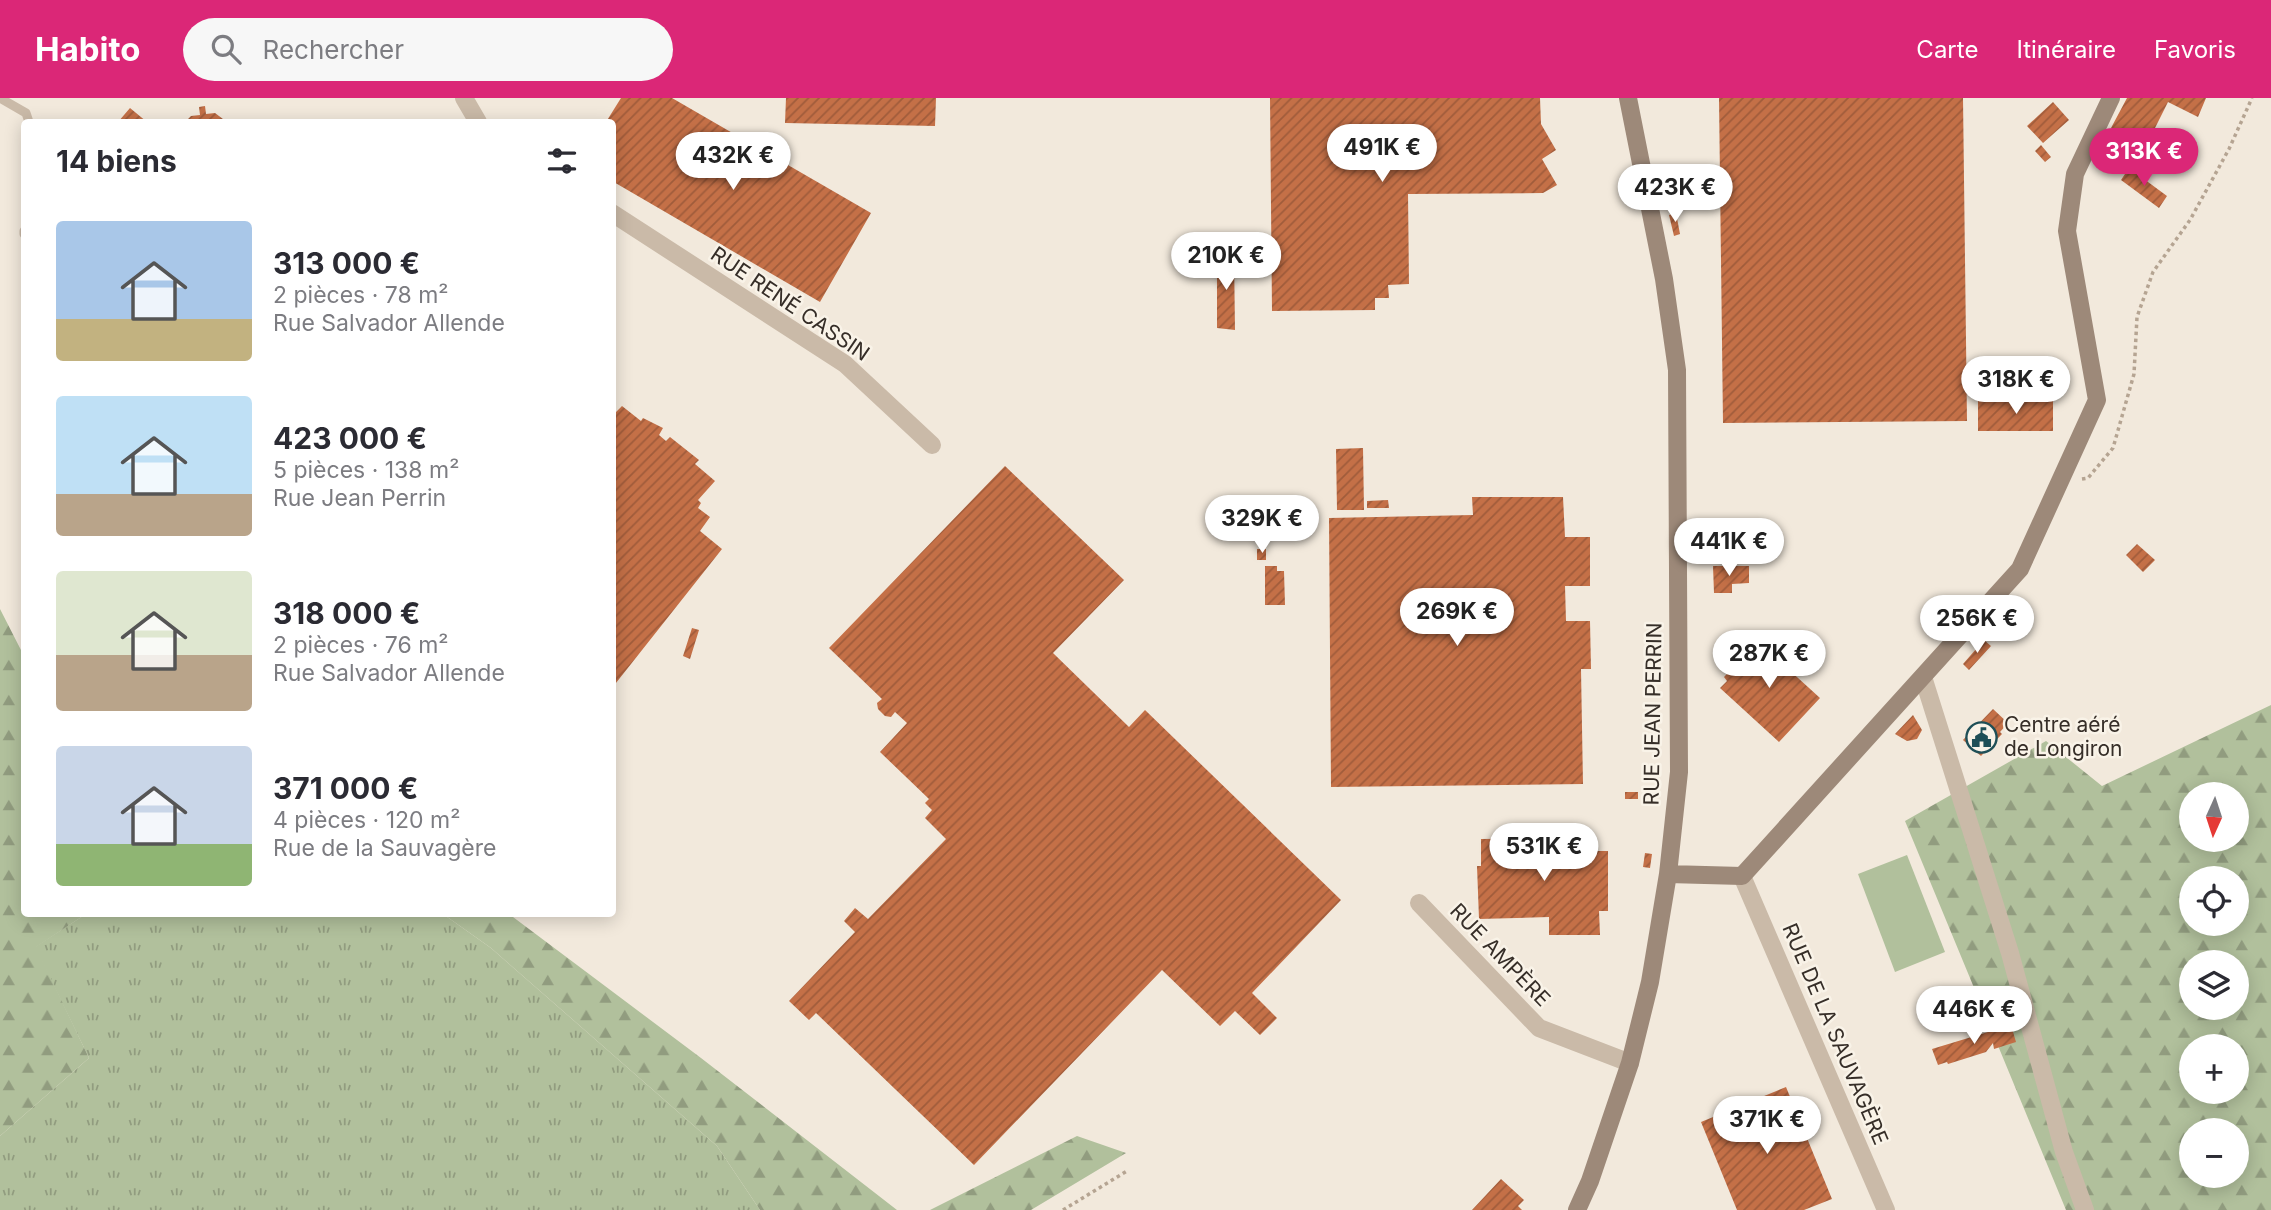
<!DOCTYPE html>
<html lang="fr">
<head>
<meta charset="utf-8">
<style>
  body { margin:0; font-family:Inter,sans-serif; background:#f7f7f7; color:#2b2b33; height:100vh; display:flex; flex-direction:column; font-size:26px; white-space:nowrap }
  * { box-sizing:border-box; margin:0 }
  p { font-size:23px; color:#7c7c81 }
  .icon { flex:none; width:38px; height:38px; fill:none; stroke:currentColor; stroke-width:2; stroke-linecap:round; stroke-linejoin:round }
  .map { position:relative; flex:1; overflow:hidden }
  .details { position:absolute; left:21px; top:21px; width:595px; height:798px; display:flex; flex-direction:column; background:#fff; border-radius:7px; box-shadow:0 4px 18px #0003 }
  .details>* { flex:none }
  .needle { width:46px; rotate:183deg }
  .fabs { position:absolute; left:2179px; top:684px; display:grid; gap:14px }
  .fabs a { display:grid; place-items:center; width:70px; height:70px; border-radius:50%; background:#fff; box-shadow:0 4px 18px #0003; font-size:35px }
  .price { position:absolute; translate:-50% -60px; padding:0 16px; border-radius:24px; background:#fff; color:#222; font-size:23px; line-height:46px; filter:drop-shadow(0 2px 4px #0008) }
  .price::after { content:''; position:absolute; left:50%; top:42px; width:21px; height:16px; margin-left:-10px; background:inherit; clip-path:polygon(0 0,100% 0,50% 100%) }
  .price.active { background:#db2777; color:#fff }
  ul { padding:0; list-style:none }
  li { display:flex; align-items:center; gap:21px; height:175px; padding:0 35px }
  li span { display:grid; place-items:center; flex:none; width:196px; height:140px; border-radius:7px; color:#555 }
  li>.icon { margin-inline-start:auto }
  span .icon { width:84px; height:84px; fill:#fffc; stroke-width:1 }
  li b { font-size:30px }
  h2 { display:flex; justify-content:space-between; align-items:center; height:84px; padding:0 35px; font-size:30px }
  header { display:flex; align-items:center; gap:42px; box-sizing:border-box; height:98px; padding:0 35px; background:#db2777; color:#fff }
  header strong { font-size:33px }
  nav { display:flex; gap:38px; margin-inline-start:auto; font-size:24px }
  .search { width:490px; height:63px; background:#f7f7f7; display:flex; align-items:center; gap:18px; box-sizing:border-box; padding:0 24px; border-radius:38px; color:#7c7c81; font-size:26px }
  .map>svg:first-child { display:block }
</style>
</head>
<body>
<header>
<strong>Habito</strong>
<div class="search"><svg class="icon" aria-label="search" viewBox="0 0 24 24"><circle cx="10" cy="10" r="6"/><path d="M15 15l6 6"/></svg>Rechercher</div>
<nav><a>Carte</a><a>Itinéraire</a><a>Favoris</a></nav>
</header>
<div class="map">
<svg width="2271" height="1112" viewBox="0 0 2271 1112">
  <defs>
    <pattern id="grass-tufts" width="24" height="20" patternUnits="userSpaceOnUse" patternTransform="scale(1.75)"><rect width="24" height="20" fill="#b1c09c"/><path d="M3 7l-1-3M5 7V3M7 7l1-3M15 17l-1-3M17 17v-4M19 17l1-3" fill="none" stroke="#919c7f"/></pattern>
    <pattern id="forest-firs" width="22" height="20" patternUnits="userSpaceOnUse" patternTransform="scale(1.75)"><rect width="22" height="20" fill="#b1c09c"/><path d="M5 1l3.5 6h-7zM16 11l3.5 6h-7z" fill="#919c7f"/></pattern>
    <pattern id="building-hatch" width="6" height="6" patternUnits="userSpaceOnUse" patternTransform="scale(1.75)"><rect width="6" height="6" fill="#c47047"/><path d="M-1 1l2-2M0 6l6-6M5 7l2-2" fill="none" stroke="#a05c3b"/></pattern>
  </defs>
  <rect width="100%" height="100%" fill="#f2e9dc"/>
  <!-- grass -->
  <path fill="url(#grass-tufts)" d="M86 816H443L491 850 717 1048 760 1112H0V1038L89 960 35 849Z"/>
  <!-- forest -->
  <path fill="url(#forest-firs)" fill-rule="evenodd" d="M0 511 23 556 24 555V816H86L36 849 89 960 0 1038Z
    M2271 607V1112H2066L1905 723 2046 643 2102 688ZM2191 696H2236V742H2191ZM2191 780H2236V826H2191ZM2191 864H2236V910H2191ZM2191 948H2236V994H2191ZM2191 1032H2236V1078H2191Z
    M443 816H509L701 960 897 1112H760L717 1048 491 850Z
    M1077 1038 1126 1055 1031 1112H930Z"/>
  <!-- pitch -->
  <path fill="#b1c09c" d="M1907 757 1945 854 1895 874 1858 776Z"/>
  <!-- building -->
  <path fill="url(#building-hatch)" d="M621 0H672L871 115 820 204 612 83V24H606Z
    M786 0H936L935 28 785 25Z
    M1270 0H1540L1541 26 1556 52 1542 61 1557 87 1543 95 1408 96 1409 186 1388 187 1389 200H1375V212L1272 213Z
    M1719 0H1963L1967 323 1723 325Z
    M2127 0H2206L2198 19 2168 4 2146 48 2111 30Z
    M2053 4 2069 22 2043 45 2027 28Z
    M205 8 206 16 215 15 227 24H185L191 18 200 17 199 9Z
    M130 10 147 24H118Z
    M2041 47 2051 59 2045 64 2035 53Z
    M2129 70 2167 98 2159 110 2121 82Z
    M1676 115 1680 136 1674 138 1669 117Z
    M1217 157H1234L1235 232 1217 230Z
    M2053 302V333H1978V303Z
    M622 308 641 323 643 320 663 330 659 337 666 343 670 339 699 362 695 366 715 383 698 402 701 405 698 410 710 419 700 433 722 451 612 590V318Z
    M1363 350 1364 412H1337L1336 351Z
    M1005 368 1124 482 1053 555 1129 629 1145 612 1341 802 1252 895 1277 920 1260 937 1235 913 1220 928 1162 872 974 1067 816 915 809 922 789 903 855 834 844 823 855 810 868 821 946 741 925 720 932 712 925 705 929 701 880 654 907 625 895 614 891 619 885 618 878 611 877 605 882 601 829 550Z
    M1472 399H1563L1565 439H1590V488H1565L1566 523H1590L1591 571H1581L1583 686 1331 689 1329 420 1473 417Z
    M1388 402 1389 410H1367V403Z
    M2137 446 2155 462 2143 474 2126 457Z
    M1257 451H1266V462H1257Z
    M1265 468H1277V473H1284L1285 507H1265Z
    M1713 468H1749V485L1732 486V495H1714Z
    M692 530 699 532 690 561 683 558Z
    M1773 541 1784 551 1776 560 1820 600 1779 644 1720 590 1727 583 1724 579 1745 557 1742 555 1751 544 1761 554Z
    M1984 542 1991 548 1969 572 1963 566Z
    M1993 611 2008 625 2000 634 2002 636 1981 658 1963 642Z
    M1913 617 1922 632 1917 641 1907 643 1895 636Z
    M1625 694H1638V701H1625Z
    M1590 740V753H1608V813H1599L1600 837H1549V819L1479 821 1477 768H1481V741Z
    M1645 755 1652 756 1650 770 1643 769Z
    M2011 927 2016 944 1994 951 1993 945 1986 954 1948 966 1947 964 1938 967 1932 951Z
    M1786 989 1832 1101 1804 1112H1737L1701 1024Z
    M1501 1081 1524 1102 1518 1108 1522 1112H1472Z"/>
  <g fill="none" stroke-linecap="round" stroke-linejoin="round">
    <!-- path -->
    <path stroke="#b5a492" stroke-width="3.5" stroke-dasharray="3.5 3.5" stroke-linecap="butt" d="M2082 381 2088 380 2113 350 2134 276 2137 219 2153 174 2190 122 2229 51 2252 0
      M1063 1112 1127 1073"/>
    <!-- lane -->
    <path stroke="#cabaa8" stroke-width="9" d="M0 0 26 15 29 24
      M24 136V133"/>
    <!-- street -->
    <path stroke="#cabaa8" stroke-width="18" d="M464 0 478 24
      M612 115 845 266 932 347
      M1923 579 2010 855 2064 1054 2085 1112
      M1742 778 1886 1112
      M1419 805 1539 930 1630 965"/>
    <!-- secondary -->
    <path stroke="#9d8979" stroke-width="18" d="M1668 776 1742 778 2020 471 2097 302 2067 133 2075 76 2111 0
      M1577 1112 1590 1083 1630 965 1650 884 1668 776 1679 674 1677 272 1664 181 1628 0"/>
  </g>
  <!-- icons -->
  <defs>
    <symbol id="civic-ring" viewBox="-11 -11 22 22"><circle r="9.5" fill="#f9f3e8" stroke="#1e4f57" stroke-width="1.5"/><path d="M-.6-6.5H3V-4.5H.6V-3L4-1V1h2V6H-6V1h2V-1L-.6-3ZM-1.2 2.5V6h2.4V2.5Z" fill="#1e4f57"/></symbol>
  </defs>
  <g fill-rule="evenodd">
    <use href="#civic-ring" x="1964" y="622" width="35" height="35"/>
  </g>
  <g text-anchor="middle" stroke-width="5" stroke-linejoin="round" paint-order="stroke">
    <!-- street labels -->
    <g font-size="21" fill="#362e28" stroke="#f9f3e8">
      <text transform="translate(790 206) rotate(34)" y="7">RUE RENÉ CASSIN</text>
      <text transform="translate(1653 616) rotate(-89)" y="7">RUE JEAN PERRIN</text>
      <text transform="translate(1500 857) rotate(46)" y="7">RUE AMPÈRE</text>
      <text transform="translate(1835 936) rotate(67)" y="7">RUE DE LA SAUVAGÈRE</text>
    </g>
    <!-- poi labels -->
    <g font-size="21" fill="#362e28" stroke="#f9f3e8" text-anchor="start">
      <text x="2004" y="634">Centre aéré<tspan x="2004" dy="24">de Longiron</tspan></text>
    </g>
  </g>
</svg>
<div class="fabs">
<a><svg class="needle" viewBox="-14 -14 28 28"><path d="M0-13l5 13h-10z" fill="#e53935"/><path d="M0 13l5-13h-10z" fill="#7c7c81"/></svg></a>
<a><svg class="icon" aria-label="locate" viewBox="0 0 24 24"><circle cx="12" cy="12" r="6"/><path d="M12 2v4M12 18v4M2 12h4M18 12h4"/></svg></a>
<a><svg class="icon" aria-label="layers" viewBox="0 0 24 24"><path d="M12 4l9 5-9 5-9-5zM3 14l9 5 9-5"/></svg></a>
<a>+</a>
<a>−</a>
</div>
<b class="price" style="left:1382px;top:86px">491K €</b>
<b class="price active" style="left:2144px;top:90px">313K €</b>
<b class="price" style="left:733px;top:94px">432K €</b>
<b class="price" style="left:1675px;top:126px">423K €</b>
<b class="price" style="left:1226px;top:194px">210K €</b>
<b class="price" style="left:2016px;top:318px">318K €</b>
<b class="price" style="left:1262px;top:457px">329K €</b>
<b class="price" style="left:1729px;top:480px">441K €</b>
<b class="price" style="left:1457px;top:550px">269K €</b>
<b class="price" style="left:1977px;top:557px">256K €</b>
<b class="price" style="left:1769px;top:592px">287K €</b>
<b class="price" style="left:1544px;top:785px">531K €</b>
<b class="price" style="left:1974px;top:948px">446K €</b>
<b class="price" style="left:1767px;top:1058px">371K €</b>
<section class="details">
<h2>14 biens<svg class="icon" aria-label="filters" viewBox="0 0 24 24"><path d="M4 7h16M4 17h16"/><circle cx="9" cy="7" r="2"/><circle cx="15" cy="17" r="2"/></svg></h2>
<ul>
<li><span style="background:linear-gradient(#a9c7e8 70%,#c2b280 0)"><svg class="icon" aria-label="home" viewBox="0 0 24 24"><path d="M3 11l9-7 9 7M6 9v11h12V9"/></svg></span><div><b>313 000 €</b><p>2 pièces · 78 m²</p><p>Rue Salvador Allende</p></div></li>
<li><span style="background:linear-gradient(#bfe0f5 70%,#b9a48a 0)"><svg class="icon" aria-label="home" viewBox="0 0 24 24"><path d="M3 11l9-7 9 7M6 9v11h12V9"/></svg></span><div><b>423 000 €</b><p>5 pièces · 138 m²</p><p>Rue Jean Perrin</p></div></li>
<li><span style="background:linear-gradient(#dfe7d0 60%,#b9a48a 0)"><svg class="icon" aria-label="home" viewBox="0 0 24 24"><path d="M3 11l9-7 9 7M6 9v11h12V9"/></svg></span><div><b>318 000 €</b><p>2 pièces · 76 m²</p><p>Rue Salvador Allende</p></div></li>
<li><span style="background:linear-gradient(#c9d6e8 70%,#8fb573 0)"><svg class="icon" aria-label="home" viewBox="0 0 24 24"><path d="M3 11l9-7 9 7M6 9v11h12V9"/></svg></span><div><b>371 000 €</b><p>4 pièces · 120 m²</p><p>Rue de la Sauvagère</p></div></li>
</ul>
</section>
</div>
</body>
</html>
